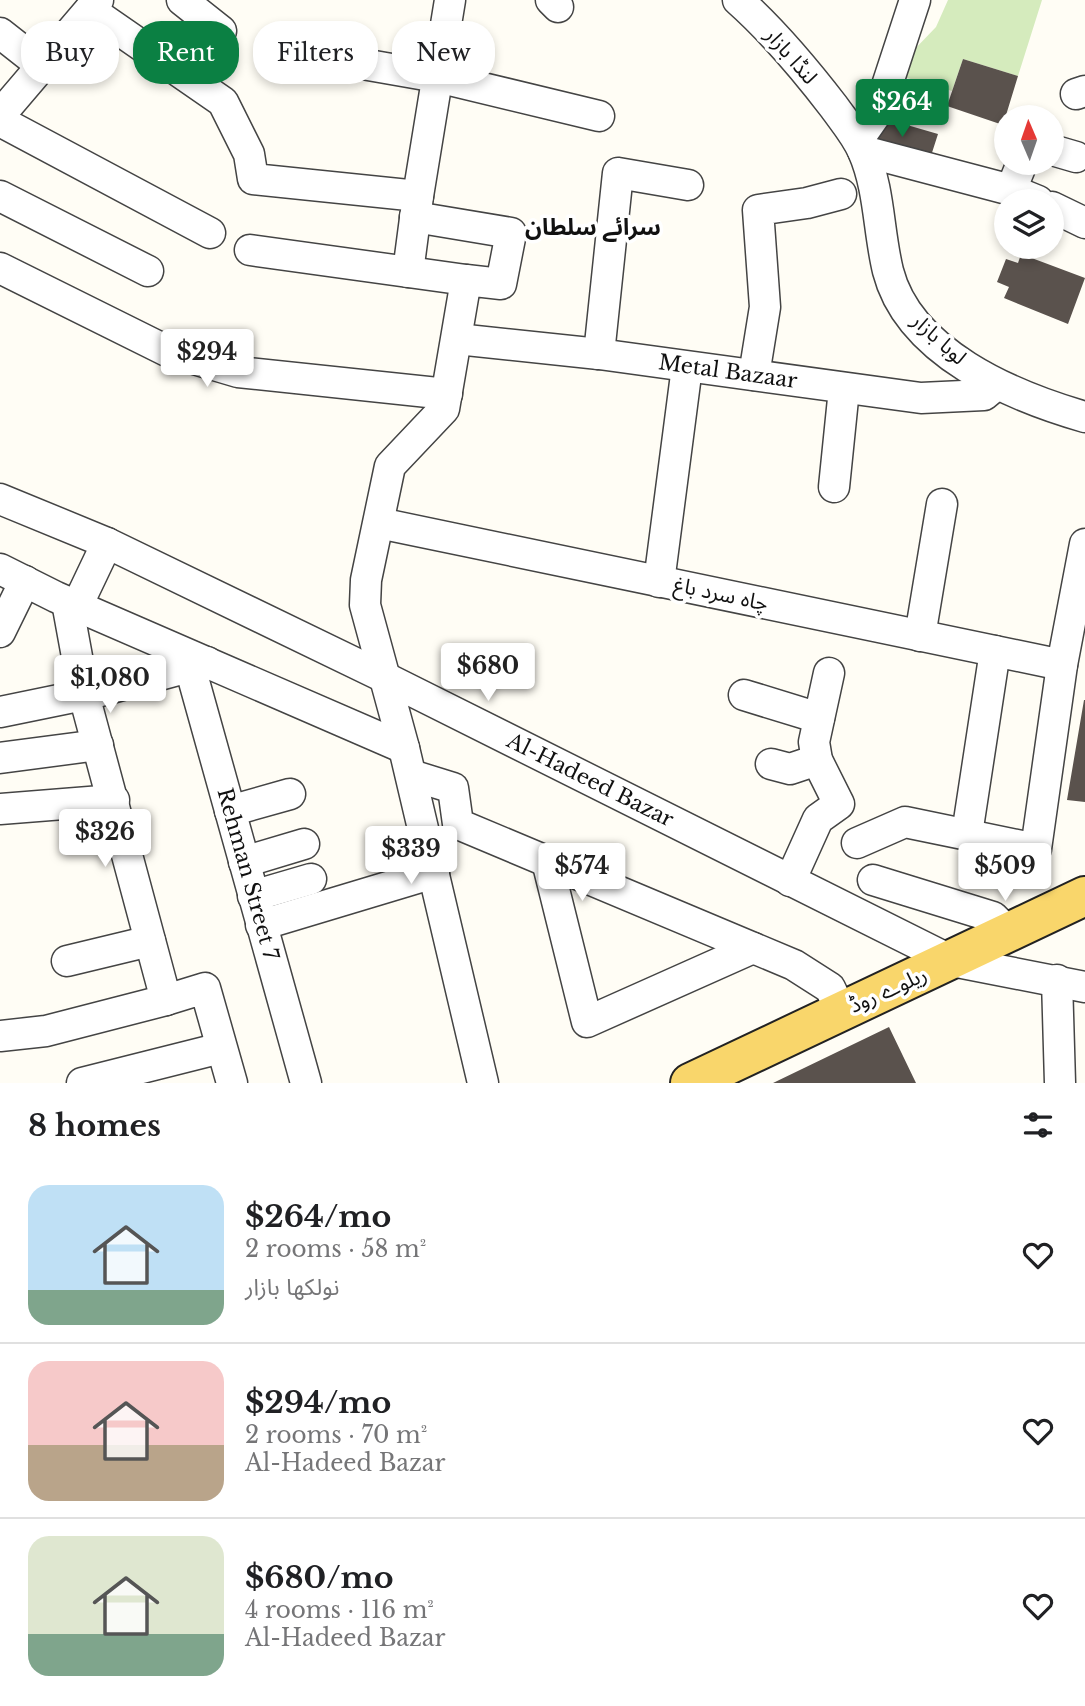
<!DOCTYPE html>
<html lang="en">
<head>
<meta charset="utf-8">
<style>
  body { margin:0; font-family:"Libre Baskerville","Noto Sans Arabic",serif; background:#f6f6f6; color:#202124; height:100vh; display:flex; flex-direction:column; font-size:26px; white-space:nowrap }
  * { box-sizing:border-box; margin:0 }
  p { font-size:23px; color:#757577 }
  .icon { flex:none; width:38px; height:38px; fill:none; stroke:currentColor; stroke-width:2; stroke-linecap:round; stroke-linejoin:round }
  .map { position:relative; height:1083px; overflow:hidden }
  .side { display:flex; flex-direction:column; background:#fff; flex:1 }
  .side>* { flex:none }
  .guide { position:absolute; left:21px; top:21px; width:700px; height:63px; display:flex; gap:14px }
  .needle { width:46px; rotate:358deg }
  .fabs { position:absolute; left:994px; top:105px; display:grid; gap:14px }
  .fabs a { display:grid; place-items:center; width:70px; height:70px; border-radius:50%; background:#fff; box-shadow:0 4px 10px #0003; font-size:35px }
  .price { position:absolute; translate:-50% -60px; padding:0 16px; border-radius:7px; background:#fff; color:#222; font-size:23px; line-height:46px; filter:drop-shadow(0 2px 4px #0008) }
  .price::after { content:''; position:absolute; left:50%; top:42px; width:21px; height:16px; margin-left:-10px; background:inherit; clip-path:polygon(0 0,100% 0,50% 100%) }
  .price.on { background:#0b8043; color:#fff }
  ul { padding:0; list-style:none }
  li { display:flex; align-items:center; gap:21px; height:175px; padding:0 28px }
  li+li { border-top:2px solid #e0e0e0 }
  li span { display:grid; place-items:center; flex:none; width:196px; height:140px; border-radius:21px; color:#555 }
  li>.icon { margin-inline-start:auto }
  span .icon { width:84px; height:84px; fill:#fffc; stroke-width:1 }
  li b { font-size:30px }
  h2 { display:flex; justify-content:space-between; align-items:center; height:84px; padding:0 28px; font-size:30px }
  .tag { padding:0 24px; border-radius:28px; background:#fff; box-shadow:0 4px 10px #0003; font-size:24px; line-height:63px }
  .tag.on { background:#0b8043; color:#fff }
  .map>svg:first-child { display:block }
</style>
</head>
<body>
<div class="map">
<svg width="1085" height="1083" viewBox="0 0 1085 1083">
  <rect width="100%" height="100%" fill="#fffdf5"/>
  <!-- green -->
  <path fill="#d5ebbd" d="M948 0H1042L1018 76 963 59 952 91 904 77 911 53 936 27Z"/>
  <!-- building -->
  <path fill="#5a524d" d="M963 59 1018 76 1003 125 947 106Z
    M920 85 938 90 932 109 914 104Z
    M876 116 938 134 929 162 866 144Z
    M1021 254 1085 278 1068 324 1004 298 1009 287 997 282 1006 259 1018 263Z
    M1084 700H1085V802L1067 800Z
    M889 1027 916 1083H773Z"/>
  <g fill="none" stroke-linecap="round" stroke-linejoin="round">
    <defs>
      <g id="minor">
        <path d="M182 0 221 31"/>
        <path d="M551 0 558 7"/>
        <path d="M738 0C774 32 804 68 834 107 844 121 856 135 863 151 880 190 878 230 888 271 909 353 1012 396 1085 417"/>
        <path d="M90 10 223 102 249 154 253 179 418 196 408 272"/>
        <path d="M0 33 42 66"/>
        <path d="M311 55 437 77 599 116"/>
        <path d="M1076 94 1085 91"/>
        <path d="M0 115 98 0"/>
        <path d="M0 121 210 233"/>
        <path d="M858 140 879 110 915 0"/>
        <path d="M1052 150 1076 157"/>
        <path d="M863 151 1011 190 1038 201"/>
        <path d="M1011 190 1022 163"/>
        <path d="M0 196 148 271"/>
        <path d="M418 196 450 0"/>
        <path d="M1052 207 1085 223"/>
        <path d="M415 217 511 233 501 284 466 280 444 409 390 466 366 580 365 605 404 748 483 1083"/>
        <path d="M250 250 466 280"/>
        <path d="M0 268 167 351 238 372 447 394"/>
        <path id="s1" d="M457 339 599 354 921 398 984 395 996 385"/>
        <path d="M599 354 618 173 688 185"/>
        <path d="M754 375 765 307 758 210 807 203 841 194"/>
        <path d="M834 487 844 389"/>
        <path id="s2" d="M0 499 107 543 386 678 952 961 1085 987"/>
        <path d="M379 523 1062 665"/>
        <path d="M0 569 56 597 404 748"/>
        <path d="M659 582 687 367"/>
        <path d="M67 602 84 695 166 1000 205 988 232 1083"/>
        <path d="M77 606 107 543"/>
        <path d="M0 632 25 581"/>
        <path d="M920 636 942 504"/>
        <path id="s3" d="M190 667 306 1083"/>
        <path d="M744 695 819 718"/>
        <path d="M0 712 93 693 207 662"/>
        <path d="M0 758 98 745"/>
        <path d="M771 764 790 769 817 760"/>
        <path d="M411 775 453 788 458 824 794 965 830 988 841 1011"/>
        <path d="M0 809 114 800"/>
        <path d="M230 811 290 794"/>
        <path d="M967 834 995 651"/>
        <path d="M857 843 905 822 1036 849 1062 665 1085 544"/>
        <path d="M547 861 587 1022 753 948"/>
        <path d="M244 862 304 844"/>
        <path d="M873 880 993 917 1009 933"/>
        <path d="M790 881 818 819 839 804 817 760 814 742 829 673"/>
        <path d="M253 896 311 879"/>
        <path d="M261 925 434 873"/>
        <path d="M67 961 150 941"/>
        <path d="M1057 980 1060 1083"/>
        <path d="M0 1036 46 1031 166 1000"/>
        <path d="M82 1083 221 1048"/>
      </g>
      <path id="major" d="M690 1083 1085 896"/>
    </defs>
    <!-- minor casing -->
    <use href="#minor" stroke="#444" stroke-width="33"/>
    <!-- major casing -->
    <use href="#major" stroke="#222" stroke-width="42"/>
    <!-- minor -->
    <use href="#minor" stroke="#fff" stroke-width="30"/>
    <!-- major -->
    <use href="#major" stroke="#f9d66b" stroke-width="38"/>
  </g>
  <g text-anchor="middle" stroke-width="7" stroke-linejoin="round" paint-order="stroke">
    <!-- street labels -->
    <g font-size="21" fill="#111" stroke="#fff">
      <text transform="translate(791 56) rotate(49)" y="7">لنڈا بازار</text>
      <text transform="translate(939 339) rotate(42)" y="7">لوہا بازار</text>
      <text dy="7" stroke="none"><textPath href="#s1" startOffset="273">Metal Bazaar</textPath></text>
      <text transform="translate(721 594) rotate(12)" y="7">چاہ سرد باغ</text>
      <text dy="7" stroke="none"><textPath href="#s2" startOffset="654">Al-Hadeed Bazar</textPath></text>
      <text dy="7" stroke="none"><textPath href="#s3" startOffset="215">Rehman Street 7</textPath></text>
      <text transform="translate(888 990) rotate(-24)" y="7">ریلوے روڈ</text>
    </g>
    <!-- neighbourhood labels -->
    <g font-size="23" font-weight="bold" fill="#111" stroke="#fff">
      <text x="593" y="235">سرائے سلطان</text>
    </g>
  </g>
</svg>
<div class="fabs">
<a><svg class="needle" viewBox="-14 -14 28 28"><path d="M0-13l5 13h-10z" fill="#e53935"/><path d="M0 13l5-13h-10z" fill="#757577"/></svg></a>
<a><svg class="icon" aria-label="layers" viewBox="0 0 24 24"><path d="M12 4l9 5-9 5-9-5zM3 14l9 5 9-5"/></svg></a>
</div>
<b class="price on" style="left:902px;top:139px">$264</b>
<b class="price" style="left:207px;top:389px">$294</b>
<b class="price" style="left:488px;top:703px">$680</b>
<b class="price" style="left:110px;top:715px">$1,080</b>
<b class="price" style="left:105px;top:869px">$326</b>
<b class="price" style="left:411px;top:886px">$339</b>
<b class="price" style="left:582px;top:903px">$574</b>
<b class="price" style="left:1005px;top:903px">$509</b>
<div class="guide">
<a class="tag">Buy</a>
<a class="tag on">Rent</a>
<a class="tag">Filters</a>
<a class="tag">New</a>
</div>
</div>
<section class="side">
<h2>8 homes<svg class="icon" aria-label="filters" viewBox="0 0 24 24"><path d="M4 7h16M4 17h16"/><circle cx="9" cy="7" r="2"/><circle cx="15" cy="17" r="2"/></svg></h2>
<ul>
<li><span style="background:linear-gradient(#bfe0f5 75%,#7fa58c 0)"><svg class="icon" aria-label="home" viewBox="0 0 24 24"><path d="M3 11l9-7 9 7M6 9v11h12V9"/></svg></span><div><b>$264/mo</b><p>2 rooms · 58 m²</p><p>نولکھا بازار</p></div><svg class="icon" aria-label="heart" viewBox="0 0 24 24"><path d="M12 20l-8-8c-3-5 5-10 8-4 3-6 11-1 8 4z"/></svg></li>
<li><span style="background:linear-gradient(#f6c9c9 60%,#b9a48a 0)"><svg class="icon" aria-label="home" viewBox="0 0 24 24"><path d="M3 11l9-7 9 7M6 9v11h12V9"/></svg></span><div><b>$294/mo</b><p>2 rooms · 70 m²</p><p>Al-Hadeed Bazar</p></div><svg class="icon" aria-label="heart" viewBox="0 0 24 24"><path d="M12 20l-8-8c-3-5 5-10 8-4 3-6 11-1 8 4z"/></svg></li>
<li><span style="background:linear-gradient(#dfe7d0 70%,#7fa58c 0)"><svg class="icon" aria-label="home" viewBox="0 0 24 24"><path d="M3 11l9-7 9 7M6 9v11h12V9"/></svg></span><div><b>$680/mo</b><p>4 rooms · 116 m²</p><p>Al-Hadeed Bazar</p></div><svg class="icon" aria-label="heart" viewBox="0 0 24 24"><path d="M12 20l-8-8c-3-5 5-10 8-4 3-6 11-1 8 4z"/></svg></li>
</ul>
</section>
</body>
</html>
